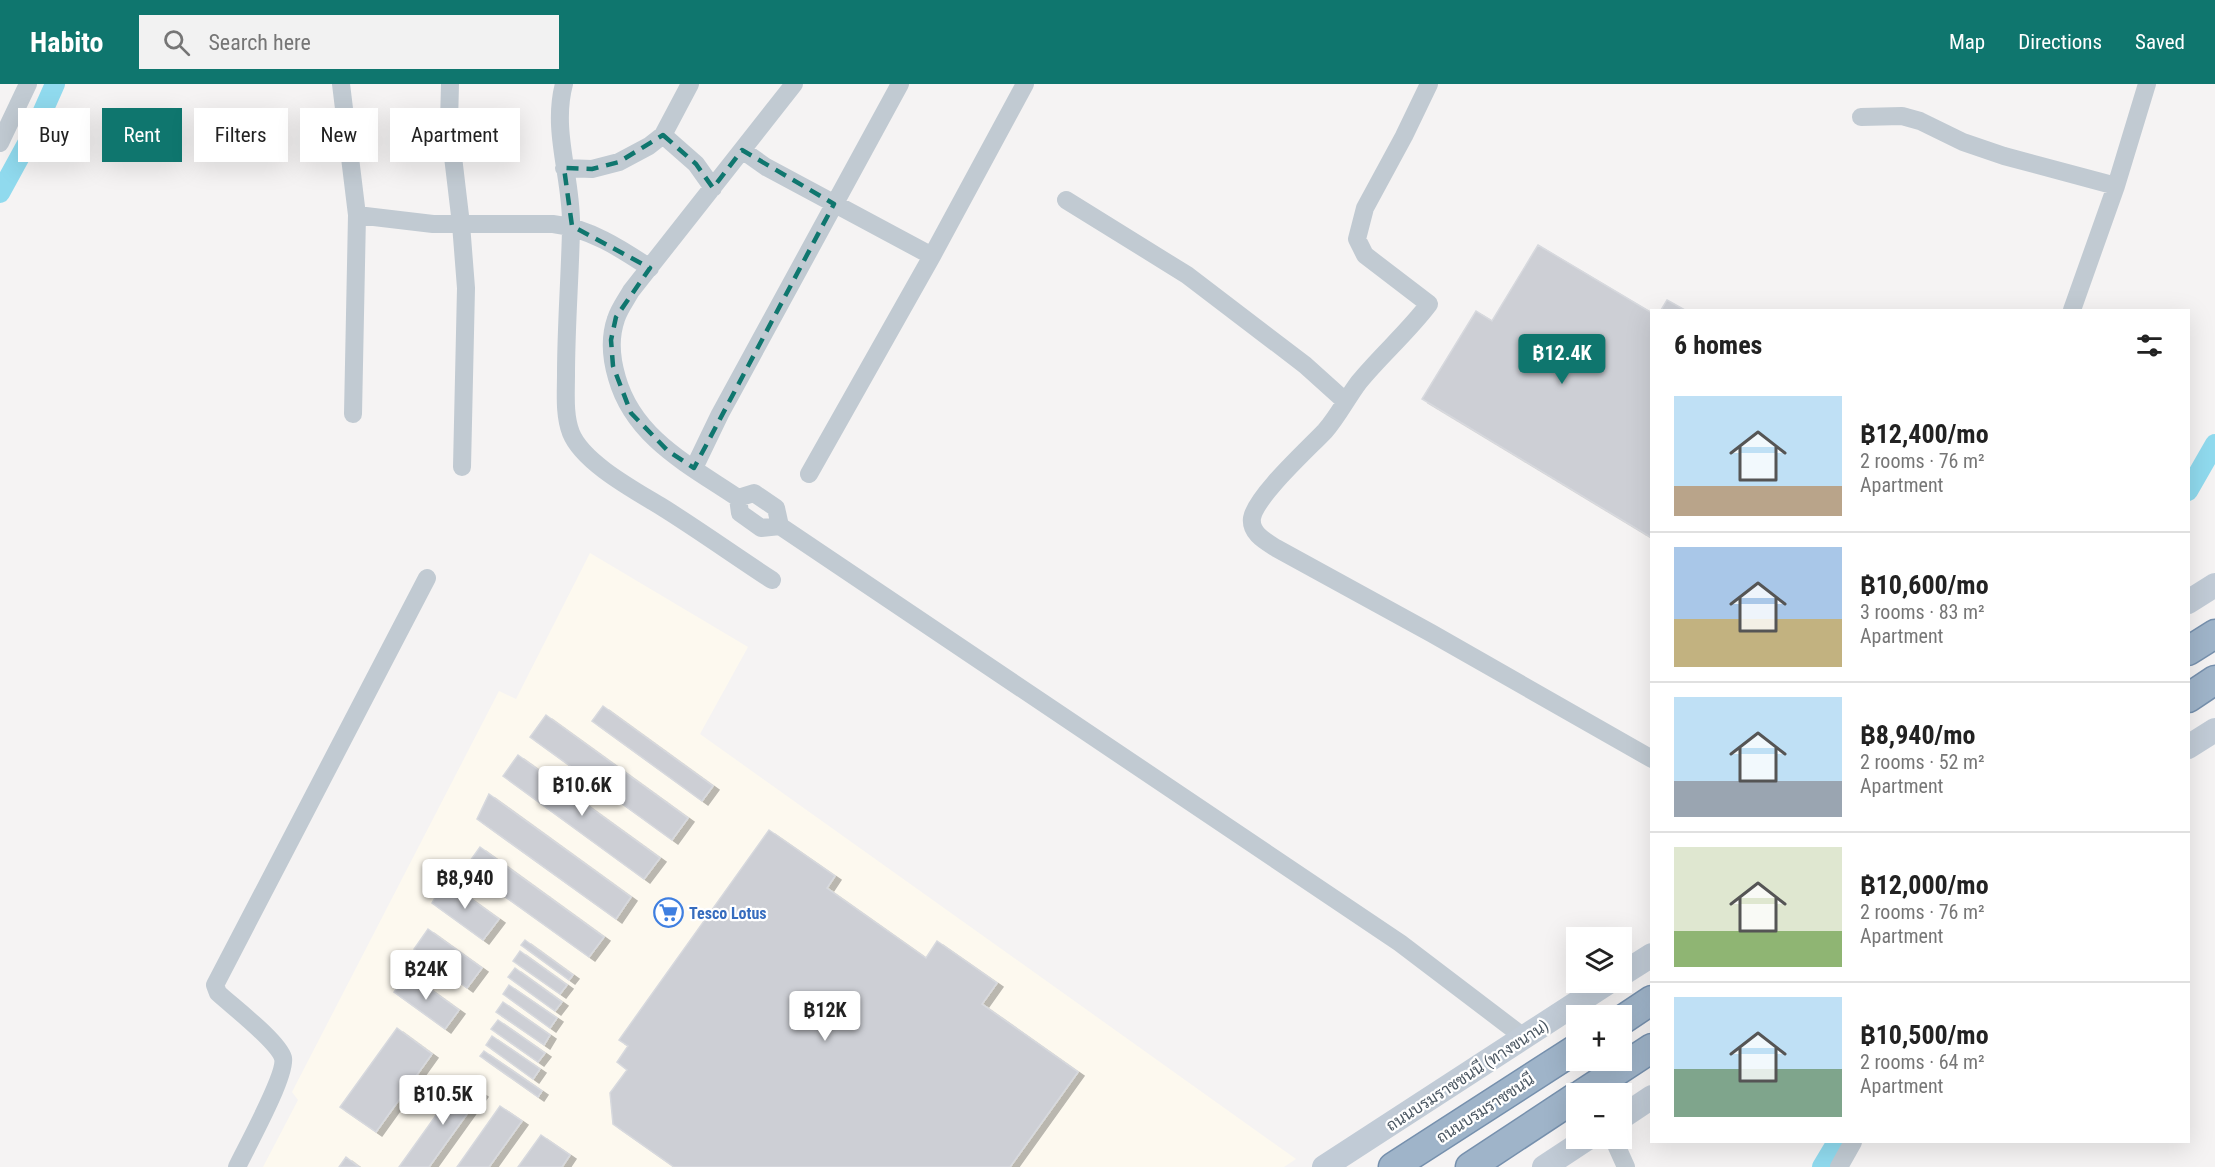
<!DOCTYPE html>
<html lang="en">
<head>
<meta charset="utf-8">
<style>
  body { margin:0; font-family:"Roboto Condensed",Sarabun,sans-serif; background:#f2f2f2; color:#222; height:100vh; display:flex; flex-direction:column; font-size:22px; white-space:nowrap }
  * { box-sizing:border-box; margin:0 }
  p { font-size:20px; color:#767676 }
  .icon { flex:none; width:33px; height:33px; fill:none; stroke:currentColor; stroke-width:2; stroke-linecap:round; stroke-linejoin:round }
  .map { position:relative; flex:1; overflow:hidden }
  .sheet { position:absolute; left:1650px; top:225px; width:540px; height:834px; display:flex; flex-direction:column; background:#fff; border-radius:0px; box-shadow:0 6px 24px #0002 }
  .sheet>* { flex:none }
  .top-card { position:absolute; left:18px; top:24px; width:570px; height:54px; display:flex; gap:12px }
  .tools { position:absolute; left:1566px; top:843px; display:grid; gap:12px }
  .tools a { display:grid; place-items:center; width:66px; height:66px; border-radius:0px; background:#fff; box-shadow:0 6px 24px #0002; font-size:30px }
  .price { position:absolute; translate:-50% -51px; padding:0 14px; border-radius:6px; background:#fff; color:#222; font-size:20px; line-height:39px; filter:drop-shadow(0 2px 3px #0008) }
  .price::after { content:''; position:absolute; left:50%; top:36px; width:18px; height:14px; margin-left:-9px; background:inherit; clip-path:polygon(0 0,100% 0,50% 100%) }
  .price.on { background:#0f766e; color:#fff }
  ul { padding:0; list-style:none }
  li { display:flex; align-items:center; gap:18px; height:150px; padding:0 24px }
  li+li { border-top:2px solid #e0e0e0 }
  li span { display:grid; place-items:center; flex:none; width:168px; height:120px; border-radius:0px; color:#555 }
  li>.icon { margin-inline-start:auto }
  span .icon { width:72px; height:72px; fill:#fffc; stroke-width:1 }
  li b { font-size:26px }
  h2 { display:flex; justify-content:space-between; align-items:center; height:72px; padding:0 24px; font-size:26px }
  .chip { padding:0 21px; border-radius:0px; background:#fff; box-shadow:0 6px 24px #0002; font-size:21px; line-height:54px }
  .chip.on { background:#0f766e; color:#fff }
  header { display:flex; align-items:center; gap:36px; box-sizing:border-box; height:84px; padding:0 30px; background:#0f766e; color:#fff }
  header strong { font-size:28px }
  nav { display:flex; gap:33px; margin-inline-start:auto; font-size:21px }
  .search { width:420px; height:54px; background:#f2f2f2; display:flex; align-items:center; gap:15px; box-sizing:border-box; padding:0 21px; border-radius:0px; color:#767676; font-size:22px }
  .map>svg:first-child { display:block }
</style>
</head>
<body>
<header>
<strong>Habito</strong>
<div class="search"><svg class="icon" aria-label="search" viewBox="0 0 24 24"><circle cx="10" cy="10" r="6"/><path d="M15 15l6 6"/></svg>Search here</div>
<nav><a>Map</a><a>Directions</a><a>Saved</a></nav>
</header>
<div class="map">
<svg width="2215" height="1083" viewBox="0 0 2215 1083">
  <defs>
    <filter id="shadow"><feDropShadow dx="6" dy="4" stdDeviation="0" flood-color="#0004"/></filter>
  </defs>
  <rect width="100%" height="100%" fill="#f5f3f3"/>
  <!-- commercial -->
  <path fill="#fdf9ef" d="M590 469 748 563 700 650 1296 1075 1284 1083H263L298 1016 292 1008 499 607 516 615Z"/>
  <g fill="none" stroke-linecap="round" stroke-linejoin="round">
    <!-- canal -->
    <path stroke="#90daee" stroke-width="20" d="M0 109 35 45 55 0
      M2188 407 2215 360
      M1822 1083 1837 1058"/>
  </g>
  <!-- building -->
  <path fill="#cdcfd5" stroke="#d7d9de" stroke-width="1.5" filter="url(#shadow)" d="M1538 161 1652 229V454L1422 315 1476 227 1492 237Z
    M1667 216 1685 226H1661Z
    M603 622 713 702 702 717 592 637Z
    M546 631 688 734 672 756 530 653Z
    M518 671 660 774 644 795 503 692Z
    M489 710 631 813 616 835 477 735Z
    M769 746 835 792 827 804 926 874 937 857 997 899 982 920 1078 988 1010 1083H674L613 1040 610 1009 627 986 617 978 628 962 619 956Z
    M480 763 604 853 589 873 465 784Z
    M445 796 499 835 483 856 432 819Z
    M428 845 482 884 467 904 414 865Z
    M525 856 573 891 569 896 521 861Z
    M520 867 567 901 560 910 513 877Z
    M515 884 562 918 555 927 508 893Z
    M408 889 459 926 445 945 394 908Z
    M509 901 557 934 550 944 503 910Z
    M503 918 550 951 544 961 496 928Z
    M498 936 545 969 538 978 491 945Z
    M397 944 432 970 376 1048 340 1023Z
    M492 952 540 985 533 995 486 961Z
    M484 967 542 1007 538 1013 480 972Z
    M462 995 482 1009 429 1083H399Z
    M500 1022 522 1037 489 1083H457Z
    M541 1051 570 1071 562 1083H518Z
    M346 1073 359 1083H339Z"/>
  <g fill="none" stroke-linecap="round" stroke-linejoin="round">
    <defs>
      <path id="trunk" d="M2188 567 2215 550
        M2188 614 2215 596
        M1622 936 1652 916
        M1582 1010 1652 964
        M1393 1083 1576 965
        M1470 1083 1576 1013"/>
    </defs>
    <!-- trunk casing -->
    <use href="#trunk" stroke="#7690ad" stroke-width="31"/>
    <!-- minor -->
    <path stroke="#c1cad2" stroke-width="18" d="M341 0 357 131 353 330
      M450 0 449 39 461 140 466 204 462 383
      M564 0C551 48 573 97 571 145 570 194 566 242 566 291 566 309 564 331 571 349 583 379 636 407 662 423 699 446 735 472 772 496
      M794 0 631 207C626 216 619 225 616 235 609 255 611 274 617 294 634 354 689 381 738 414L740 429 761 444 780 442 1400 859 1525 954
      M1429 0 1404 52 1365 124 1357 155 1365 171 1429 220C1408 248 1381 271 1359 298 1347 314 1338 332 1325 347 1308 365 1256 412 1252 434 1250 449 1265 457 1276 464L1431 549 1652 675
      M1861 33 1902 32 1920 37 1963 58 2004 72 2116 102
      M663 51 696 80 713 104
      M0 59 28 0
      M742 66 766 83 932 172
      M564 84 592 85 619 78 649 62 663 51 690 0
      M1066 116 1187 191 1305 281 1345 317
      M357 131 433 140H553C589 144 620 164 650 184
      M2072 226 2116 102 2147 0
      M694 384 720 330 900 0
      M809 390 932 172 1025 0
      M738 414 754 409 776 424 780 442
      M1613 1054 1626 1083
      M237 1083C246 1064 287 990 283 974 278 957 232 922 218 909L215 901 427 494
      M1839 1083 1853 1058"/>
    <!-- secondary -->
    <path stroke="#c1cbd6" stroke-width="24" d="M2188 518 2215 501
      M2188 663 2215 646
      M1622 890 1652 871
      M1622 1033 1652 1013
      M1324 1083 1609 898
      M1544 1083 1588 1054"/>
    <!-- trunk -->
    <use href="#trunk" stroke="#9fb4c9" stroke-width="28"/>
  </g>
  <!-- marked area -->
  <path fill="none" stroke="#0f766e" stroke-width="4.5" stroke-dasharray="12 8" stroke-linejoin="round" d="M663 51 696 80 713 104 742 66 834 120 694 384 668 367 631 329 613 282 611 256 616 233 650 184 572 142 564 84 592 85 619 78Z"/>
  <!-- icons -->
  <defs>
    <symbol id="supermarket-ring" viewBox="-11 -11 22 22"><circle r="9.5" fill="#fff" stroke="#3f7fe0" stroke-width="1.5"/><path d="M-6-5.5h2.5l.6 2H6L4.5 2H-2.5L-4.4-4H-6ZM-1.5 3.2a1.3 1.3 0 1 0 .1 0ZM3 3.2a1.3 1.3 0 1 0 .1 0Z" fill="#3f7fe0"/></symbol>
  </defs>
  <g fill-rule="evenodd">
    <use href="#supermarket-ring" x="652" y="812" width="33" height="33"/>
  </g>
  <g text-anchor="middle" stroke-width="4.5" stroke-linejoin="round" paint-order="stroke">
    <!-- shop labels -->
    <g font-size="16" font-weight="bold" fill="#366cbe" stroke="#fff" text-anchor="start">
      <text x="689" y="835">Tesco Lotus</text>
    </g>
    <!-- street labels -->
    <g font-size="16" fill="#4a5661" stroke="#fff">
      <text transform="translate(1467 991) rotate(-33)" y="6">ถนนบรมราชชนนี (ทางขนาน)</text>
      <text transform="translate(1485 1024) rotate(-33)" y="6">ถนนบรมราชชนนี</text>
    </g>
  </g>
</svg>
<div class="tools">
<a><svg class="icon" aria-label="layers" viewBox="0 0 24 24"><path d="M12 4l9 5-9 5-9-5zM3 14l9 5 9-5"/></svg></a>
<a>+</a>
<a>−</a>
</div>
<b class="price on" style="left:1562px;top:301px">฿12.4K</b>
<b class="price" style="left:582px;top:733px">฿10.6K</b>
<b class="price" style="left:465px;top:826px">฿8,940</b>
<b class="price" style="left:426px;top:917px">฿24K</b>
<b class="price" style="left:825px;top:958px">฿12K</b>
<b class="price" style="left:443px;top:1042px">฿10.5K</b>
<div class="top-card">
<a class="chip">Buy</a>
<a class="chip on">Rent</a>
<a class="chip">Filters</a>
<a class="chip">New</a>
<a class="chip">Apartment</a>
</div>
<section class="sheet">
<h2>6 homes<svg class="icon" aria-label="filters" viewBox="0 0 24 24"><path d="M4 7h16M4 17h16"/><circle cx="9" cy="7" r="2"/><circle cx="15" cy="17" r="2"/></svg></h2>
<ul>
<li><span style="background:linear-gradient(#bfe0f5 75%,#b9a48a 0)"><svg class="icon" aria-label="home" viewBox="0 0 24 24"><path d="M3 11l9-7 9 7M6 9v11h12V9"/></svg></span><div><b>฿12,400/mo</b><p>2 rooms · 76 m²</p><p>Apartment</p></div></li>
<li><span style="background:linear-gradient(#a9c7e8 60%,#c2b280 0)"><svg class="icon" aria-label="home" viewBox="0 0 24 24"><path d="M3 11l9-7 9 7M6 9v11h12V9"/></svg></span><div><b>฿10,600/mo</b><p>3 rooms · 83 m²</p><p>Apartment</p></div></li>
<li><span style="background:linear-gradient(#bfe0f5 70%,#9aa5b1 0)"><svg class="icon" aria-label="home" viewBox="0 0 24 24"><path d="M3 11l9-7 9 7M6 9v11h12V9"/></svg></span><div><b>฿8,940/mo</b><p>2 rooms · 52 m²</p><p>Apartment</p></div></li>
<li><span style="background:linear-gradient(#dfe7d0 70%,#8fb573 0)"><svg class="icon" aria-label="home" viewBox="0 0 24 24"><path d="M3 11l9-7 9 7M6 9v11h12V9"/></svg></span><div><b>฿12,000/mo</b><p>2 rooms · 76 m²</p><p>Apartment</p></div></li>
<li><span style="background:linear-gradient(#bfe0f5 60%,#7fa58c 0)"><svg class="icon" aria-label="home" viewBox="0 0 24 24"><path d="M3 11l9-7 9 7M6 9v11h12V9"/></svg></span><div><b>฿10,500/mo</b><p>2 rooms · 64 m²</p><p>Apartment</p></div></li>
</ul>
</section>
</div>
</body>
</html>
